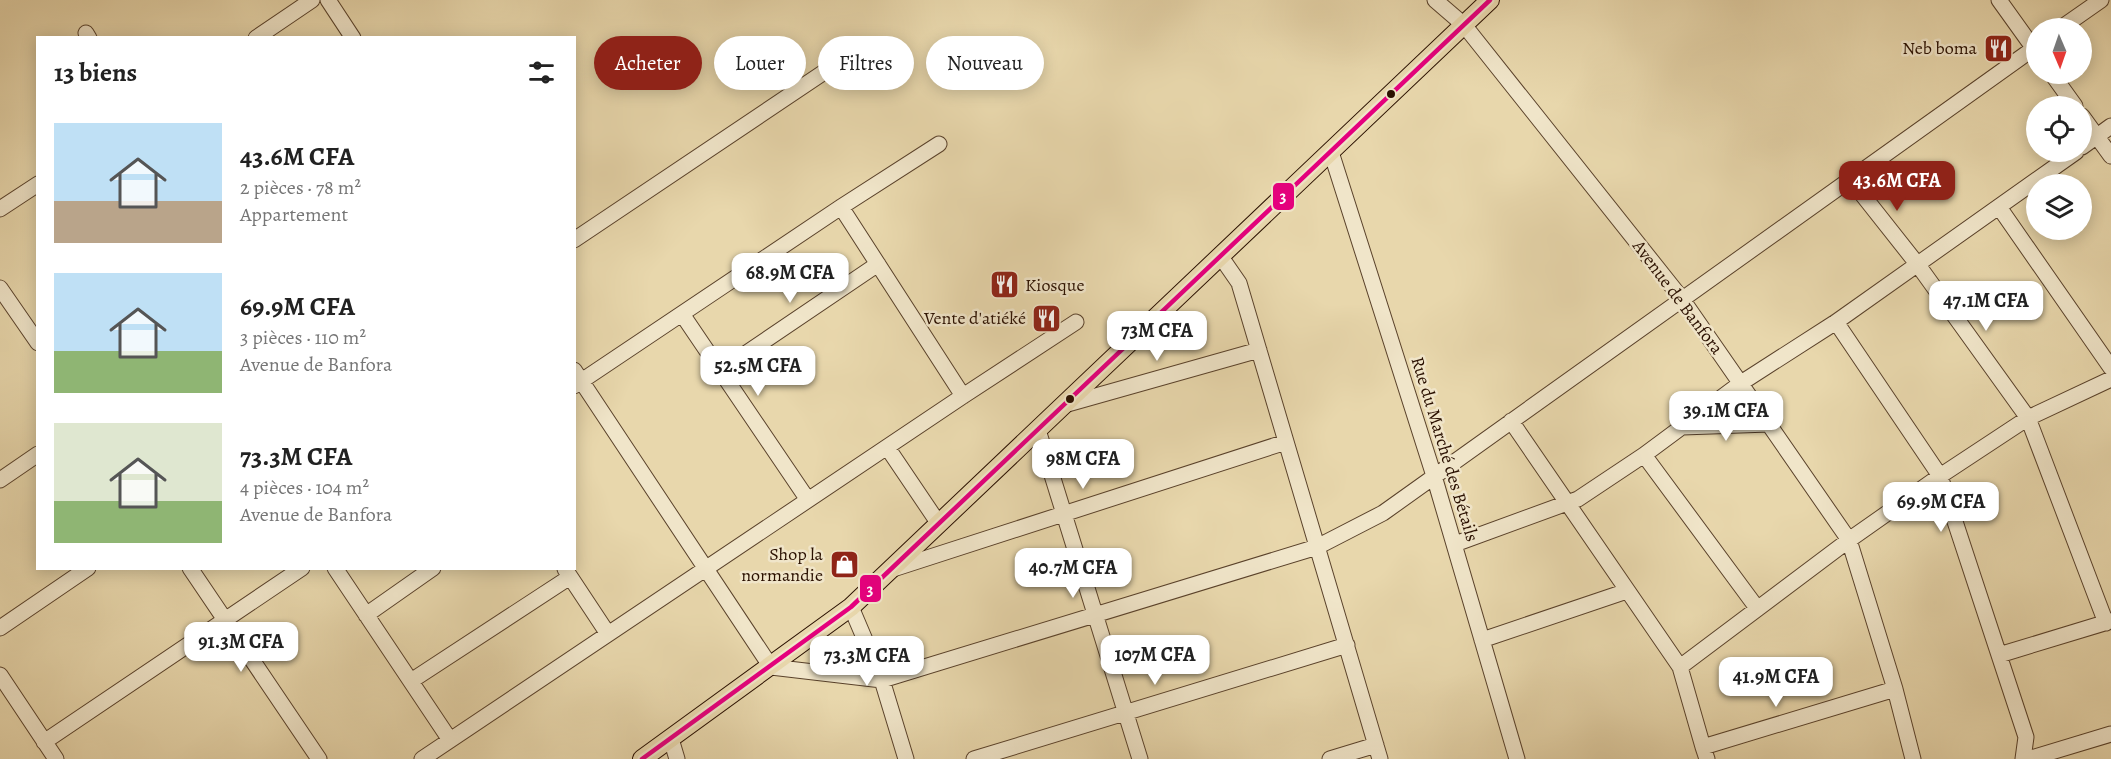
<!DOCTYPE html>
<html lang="fr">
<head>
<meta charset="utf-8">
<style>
  body { margin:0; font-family:Alegreya,serif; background:#f6f6f6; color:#222; height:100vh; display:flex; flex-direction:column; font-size:22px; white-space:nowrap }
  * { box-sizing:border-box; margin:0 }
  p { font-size:20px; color:#767676 }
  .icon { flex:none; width:33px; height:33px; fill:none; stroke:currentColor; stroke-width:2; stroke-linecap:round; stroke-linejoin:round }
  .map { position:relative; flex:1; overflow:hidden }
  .drawer { position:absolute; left:36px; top:36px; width:540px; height:534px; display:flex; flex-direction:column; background:#fff; border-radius:0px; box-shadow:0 3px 15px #0003 }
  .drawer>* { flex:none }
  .top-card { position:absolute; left:594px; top:36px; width:570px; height:54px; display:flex; gap:12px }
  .needle { width:39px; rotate:178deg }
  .fabs { position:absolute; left:2026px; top:18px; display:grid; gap:12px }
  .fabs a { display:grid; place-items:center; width:66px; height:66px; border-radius:50%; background:#fff; box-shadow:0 3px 15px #0003; font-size:30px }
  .price { position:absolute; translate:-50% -51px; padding:0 14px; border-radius:12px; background:#fff; color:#222; font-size:20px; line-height:39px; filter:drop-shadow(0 2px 3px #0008) }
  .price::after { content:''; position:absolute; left:50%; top:36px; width:18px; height:14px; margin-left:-9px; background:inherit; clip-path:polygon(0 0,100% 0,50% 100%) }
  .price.on { background:#8f2418; color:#fff }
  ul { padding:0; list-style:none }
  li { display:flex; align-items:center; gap:18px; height:150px; padding:0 18px }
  li span { display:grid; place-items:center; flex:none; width:168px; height:120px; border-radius:0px; color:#555 }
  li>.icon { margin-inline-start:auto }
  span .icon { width:72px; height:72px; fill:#fffc; stroke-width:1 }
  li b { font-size:26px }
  h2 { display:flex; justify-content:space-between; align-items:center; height:72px; padding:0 18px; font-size:26px }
  .pill { padding:0 21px; border-radius:27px; background:#fff; box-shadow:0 3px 15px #0003; font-size:21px; line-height:54px }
  .pill.on { background:#8f2418; color:#fff }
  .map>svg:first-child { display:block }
</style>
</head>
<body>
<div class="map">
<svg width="2111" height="759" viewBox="0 0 2111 759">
  <rect width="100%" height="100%" fill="#e8d7ac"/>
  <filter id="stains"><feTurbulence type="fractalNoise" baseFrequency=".00333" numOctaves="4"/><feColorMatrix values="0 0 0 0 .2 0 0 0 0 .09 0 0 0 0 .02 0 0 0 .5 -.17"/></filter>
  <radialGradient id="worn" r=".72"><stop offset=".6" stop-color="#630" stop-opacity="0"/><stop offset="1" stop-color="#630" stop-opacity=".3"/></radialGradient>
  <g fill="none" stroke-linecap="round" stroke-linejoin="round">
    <defs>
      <path id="minor" d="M328 0 353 38
        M1435 0 1464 25 1682 299 1849 540 1895 689 1913 759
        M1999 0 2037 53
        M2061 28 2101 0
        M86 33 89 38
        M256 38 312 0
        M2052 74 2075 106
        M2082 116 2111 156
        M2082 147 2111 126
        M1331 152 1434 476 1517 759
        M1850 179 1918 265 2028 418 2106 623
        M841 207 963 396
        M1999 207 2111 368
        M0 209 38 184
        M574 240 857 50
        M1221 257 1239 283 1380 759
        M0 288 38 343
        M682 314 808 500
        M1836 322 1940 476 2026 737 2023 759
        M574 370 771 667 882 680 1317 547 1383 513 2037 46
        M720 371 878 264
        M574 386 841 207 939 144
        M1064 405 1259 350
        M1511 421 1680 667 1703 747
        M1682 427 1769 424
        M1038 430 1140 759
        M887 447 939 524
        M1644 455 1757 608
        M0 480 38 454
        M1455 544 1578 499 1644 455 1741 383 1836 322 2076 152
        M190 568 319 759
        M335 568 450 740
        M565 569 608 634
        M890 570 1286 442
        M851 607 882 680 906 759
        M366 615 433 568
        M0 628 88 568
        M1482 640 1627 591
        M1999 655 2111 621
        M1680 667 1849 540 1940 476 2028 418 2111 379
        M0 675 56 759
        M411 681 570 577
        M671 739 677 759
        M44 742 302 568
        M422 759 963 396 1076 322
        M974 759 1347 645
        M1330 759 1376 745
        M1707 759 1703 747 1895 689
        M2028 759 2111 734"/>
      <path id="major" d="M642 759 851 607 1490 0"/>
    </defs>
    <!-- minor casing -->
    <use href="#minor" stroke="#5a422b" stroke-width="17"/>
    <!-- major casing -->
    <use href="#major" stroke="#2a1000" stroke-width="20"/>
    <!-- minor -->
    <use href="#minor" stroke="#f0e5c9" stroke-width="15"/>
    <!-- major -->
    <use href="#major" stroke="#e8d7ac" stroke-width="18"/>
    <defs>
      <path id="bus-1" d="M642 759 851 607 1490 0"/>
    </defs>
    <!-- bus-1 casing -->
    <use href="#bus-1" stroke="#f0e5c9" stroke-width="9"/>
    <!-- bus-1 -->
    <use href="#bus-1" stroke="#e5007d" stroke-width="4.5"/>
  </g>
  <!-- icons -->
  <defs>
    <symbol id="restaurant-square" viewBox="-11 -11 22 22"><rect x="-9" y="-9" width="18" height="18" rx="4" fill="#8f2418" stroke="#f0e5c9"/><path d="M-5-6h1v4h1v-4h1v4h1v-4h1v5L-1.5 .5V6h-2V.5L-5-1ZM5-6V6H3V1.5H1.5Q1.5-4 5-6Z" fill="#fff"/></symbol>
    <symbol id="shop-square" viewBox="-11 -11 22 22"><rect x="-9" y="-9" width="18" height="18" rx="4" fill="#8f2418" stroke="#f0e5c9"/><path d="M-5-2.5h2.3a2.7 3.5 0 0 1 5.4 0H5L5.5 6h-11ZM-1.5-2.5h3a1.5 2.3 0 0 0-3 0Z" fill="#fff"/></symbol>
  </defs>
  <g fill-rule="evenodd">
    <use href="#restaurant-square" x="1982" y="32" width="33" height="33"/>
    <use href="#restaurant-square" x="988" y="268" width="33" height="33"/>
    <use href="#restaurant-square" x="1030" y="302" width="33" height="33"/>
    <use href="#shop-square" x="828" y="548" width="33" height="33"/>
  </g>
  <!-- markers -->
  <g fill="#2a1000" stroke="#f0e5c9" stroke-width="2">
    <circle cx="1391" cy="94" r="5"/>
    <circle cx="1070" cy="399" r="5"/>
  </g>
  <g text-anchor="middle" stroke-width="5" stroke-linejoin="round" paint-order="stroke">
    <!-- poi labels -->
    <g font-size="18" fill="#2a1000" stroke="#f0e5c9" text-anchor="end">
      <text x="1977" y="54">Neb boma</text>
      <text x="1025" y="291" text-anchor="start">Kiosque</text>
      <text x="1026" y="324">Vente d'atiéké</text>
      <text x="823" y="560">Shop la<tspan x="823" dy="21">normandie</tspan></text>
    </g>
    <!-- street labels -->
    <g font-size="18" fill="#2a1000" stroke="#f0e5c9">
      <text transform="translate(1678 297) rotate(53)" y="6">Avenue de Banfora</text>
      <text transform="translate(1445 449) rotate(73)" y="6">Rue du Marché des Bétails</text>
    </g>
  </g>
  <g stroke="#f0e5c9" stroke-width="2">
    <rect x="1272" y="182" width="23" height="29" rx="6" fill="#e5007d"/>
    <rect x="859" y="574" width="23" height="29" rx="6" fill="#e5007d"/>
  </g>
  <g font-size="16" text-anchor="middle" font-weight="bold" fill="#fff">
    <text x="1283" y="202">3</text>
    <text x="870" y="595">3</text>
  </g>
  <rect width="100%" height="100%" filter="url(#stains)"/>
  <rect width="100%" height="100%" fill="url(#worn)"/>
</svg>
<div class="fabs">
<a><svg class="needle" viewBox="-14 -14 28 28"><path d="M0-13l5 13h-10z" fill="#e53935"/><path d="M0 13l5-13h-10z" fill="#767676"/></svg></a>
<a><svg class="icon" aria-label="locate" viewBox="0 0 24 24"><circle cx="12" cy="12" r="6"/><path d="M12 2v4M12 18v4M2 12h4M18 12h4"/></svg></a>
<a><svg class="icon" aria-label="layers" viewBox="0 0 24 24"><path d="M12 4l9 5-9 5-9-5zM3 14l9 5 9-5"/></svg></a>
</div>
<b class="price on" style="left:1897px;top:212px">43.6M CFA</b>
<b class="price" style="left:790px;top:304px">68.9M CFA</b>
<b class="price" style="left:1986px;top:332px">47.1M CFA</b>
<b class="price" style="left:1157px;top:362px">73M CFA</b>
<b class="price" style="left:758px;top:397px">52.5M CFA</b>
<b class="price" style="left:1726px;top:442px">39.1M CFA</b>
<b class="price" style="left:1083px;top:490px">98M CFA</b>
<b class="price" style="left:1941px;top:533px">69.9M CFA</b>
<b class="price" style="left:1073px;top:599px">40.7M CFA</b>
<b class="price" style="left:241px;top:673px">91.3M CFA</b>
<b class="price" style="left:1155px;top:686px">107M CFA</b>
<b class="price" style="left:867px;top:687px">73.3M CFA</b>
<b class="price" style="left:1776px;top:708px">41.9M CFA</b>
<div class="top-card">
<a class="pill on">Acheter</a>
<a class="pill">Louer</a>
<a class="pill">Filtres</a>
<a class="pill">Nouveau</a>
</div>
<section class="drawer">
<h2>13 biens<svg class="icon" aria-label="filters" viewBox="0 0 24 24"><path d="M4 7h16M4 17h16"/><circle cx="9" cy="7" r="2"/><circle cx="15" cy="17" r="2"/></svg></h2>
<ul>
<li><span style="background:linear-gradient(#bfe0f5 65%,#b9a48a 0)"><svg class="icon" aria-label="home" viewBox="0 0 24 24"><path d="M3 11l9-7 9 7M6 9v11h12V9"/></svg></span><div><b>43.6M CFA</b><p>2 pièces · 78 m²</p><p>Appartement</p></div></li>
<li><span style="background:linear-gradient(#bfe0f5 65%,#8fb573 0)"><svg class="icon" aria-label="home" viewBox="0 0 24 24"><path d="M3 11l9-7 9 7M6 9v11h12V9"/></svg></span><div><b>69.9M CFA</b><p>3 pièces · 110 m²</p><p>Avenue de Banfora</p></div></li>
<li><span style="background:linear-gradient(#dfe7d0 65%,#8fb573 0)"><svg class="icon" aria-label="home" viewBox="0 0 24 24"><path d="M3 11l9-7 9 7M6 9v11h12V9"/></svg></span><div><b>73.3M CFA</b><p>4 pièces · 104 m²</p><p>Avenue de Banfora</p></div></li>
</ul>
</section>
</div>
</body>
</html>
